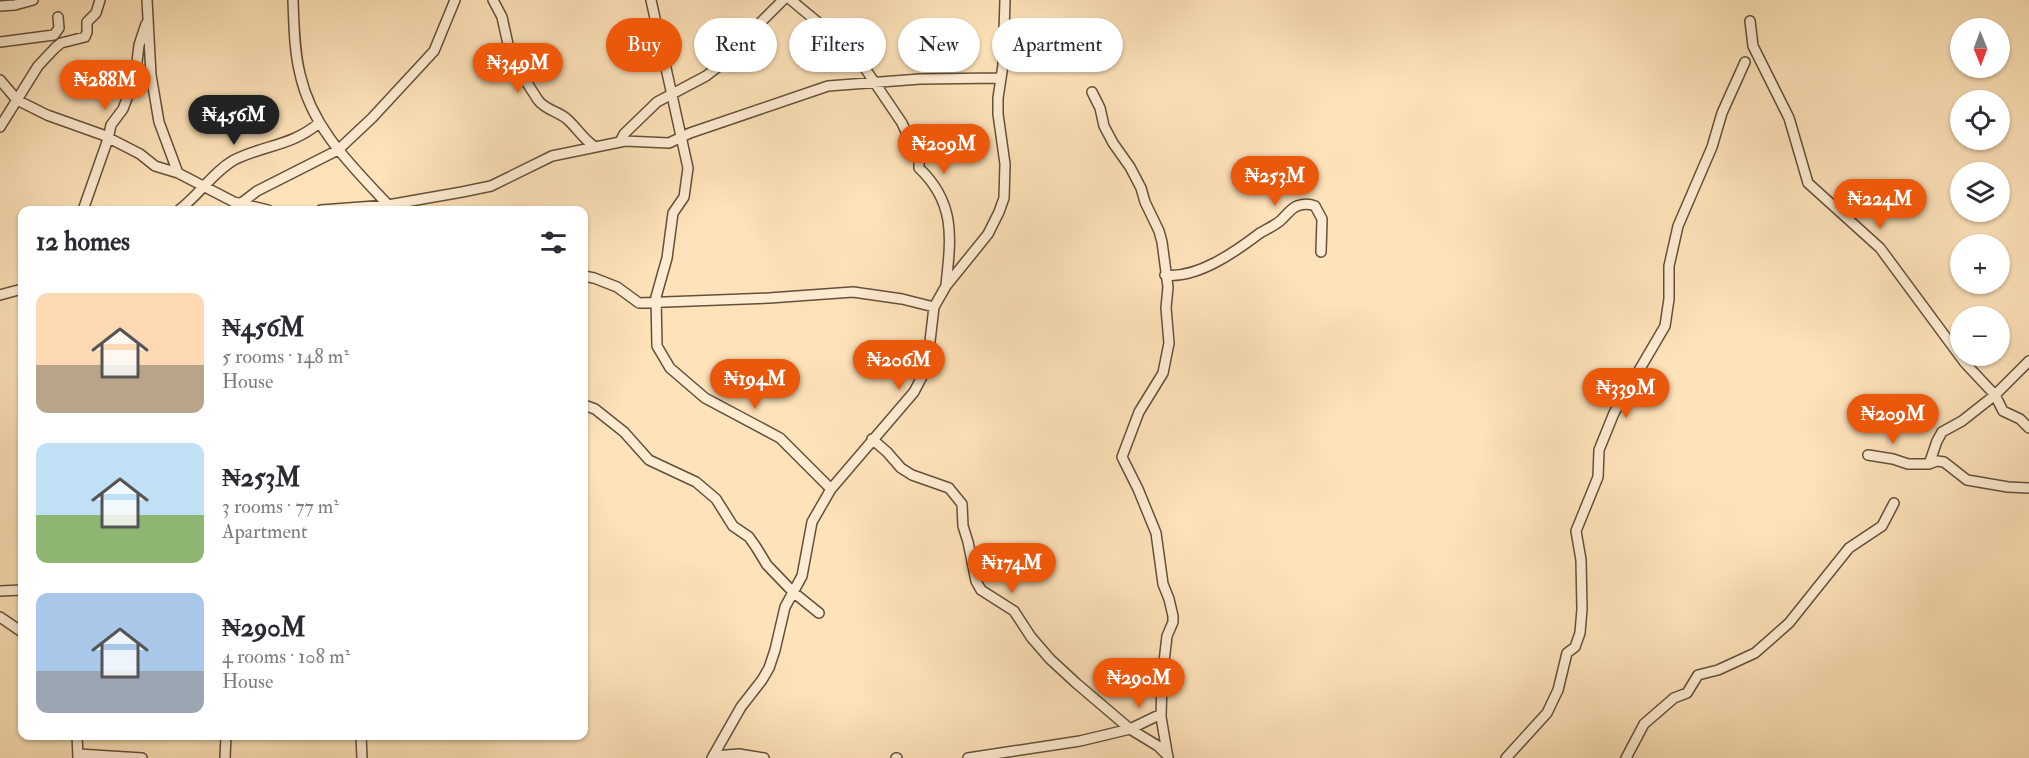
<!DOCTYPE html>
<html lang="en">
<head>
<meta charset="utf-8">
<style>
  body { margin:0; font-family:"IM FELL Double Pica",serif; background:#f7f7f7; color:#2b2b33; height:100vh; display:flex; flex-direction:column; font-size:22px; white-space:nowrap }
  * { box-sizing:border-box; margin:0 }
  p { font-size:20px; color:#7c7c81 }
  .icon { flex:none; width:33px; height:33px; fill:none; stroke:currentColor; stroke-width:2; stroke-linecap:round; stroke-linejoin:round }
  .map { position:relative; flex:1; overflow:hidden }
  .sheet { position:absolute; left:18px; top:206px; width:570px; height:534px; display:flex; flex-direction:column; background:#fff; border-radius:12px; box-shadow:0 2px 4px #0004 }
  .sheet>* { flex:none }
  .banner { position:absolute; left:606px; top:18px; width:570px; height:54px; display:flex; gap:12px }
  .needle { width:39px; rotate:179deg }
  .fabs { position:absolute; left:1950px; top:18px; display:grid; gap:12px }
  .fabs a { display:grid; place-items:center; width:60px; height:60px; border-radius:50%; background:#fff; box-shadow:0 2px 4px #0004; font-size:30px }
  .price { position:absolute; translate:-50% -51px; padding:0 14px; border-radius:21px; background:#ea580c; color:#fff; font-size:20px; line-height:39px; filter:drop-shadow(0 2px 3px #0008) }
  .price::after { content:''; position:absolute; left:50%; top:36px; width:18px; height:14px; margin-left:-9px; background:inherit; clip-path:polygon(0 0,100% 0,50% 100%) }
  .price.on { background:#222; color:#fff }
  ul { padding:0; list-style:none }
  li { display:flex; align-items:center; gap:18px; height:150px; padding:0 18px }
  li span { display:grid; place-items:center; flex:none; width:168px; height:120px; border-radius:12px; color:#555 }
  li>.icon { margin-inline-start:auto }
  span .icon { width:72px; height:72px; fill:#fffc; stroke-width:1 }
  li b { font-size:26px }
  h2 { display:flex; justify-content:space-between; align-items:center; height:72px; padding:0 18px; font-size:26px }
  .pill { padding:0 21px; border-radius:27px; background:#fff; box-shadow:0 2px 4px #0004; font-size:21px; line-height:54px }
  .pill.on { background:#ea580c; color:#fff }
  .map>svg:first-child { display:block }
</style>
</head>
<body>
<div class="map">
<svg width="2029" height="758" viewBox="0 0 2029 758">
  <rect width="100%" height="100%" fill="#fee2b9"/>
  <filter id="stains"><feTurbulence type="fractalNoise" baseFrequency=".00333" numOctaves="4"/><feColorMatrix values="0 0 0 0 .2 0 0 0 0 .09 0 0 0 0 .02 0 0 0 .5 -.17"/></filter>
  <radialGradient id="worn" r=".72"><stop offset=".6" stop-color="#630" stop-opacity="0"/><stop offset="1" stop-color="#630" stop-opacity=".3"/></radialGradient>
  <g fill="none" stroke-linecap="round" stroke-linejoin="round">
    <defs>
      <path id="minor" d="M147 0 151 75 159 122 178 173 234 202 268 210
        M293 0C294 24 294 50 300 74 312 129 353 167 390 207
        M493 0 502 17 511 58 538 100C545 110 558 111 567 119 577 128 583 139 595 147
        M651 0 688 168 684 197 673 213 667 258 656 297 657 346 670 368 705 398 780 438 831 489
        M791 0 844 44 858 58 902 123 919 161V168C956 203 951 238 946 285
        M0 6 15 5 33 0
        M1750 21 1753 46 1789 118 1808 183 1880 248 1965 363 1995 395 2003 411 2020 419 2029 428
        M0 42 54 35 59 28 58 17
        M0 80 17 100 47 115 103 135 140 154 155 166 178 173
        M1092 92 1100 108 1104 126 1113 143 1130 167 1141 188 1145 202 1159 231 1162 242 1168 287 1166 308 1169 343 1163 373 1139 412 1122 457 1138 489 1156 533 1163 584 1169 599 1173 616V622L1167 636 1162 679 1161 717 1168 758
        M0 127 38 66 55 48 61 43 85 37 87 32V22L96 13 100 0
        M620 142 624 134 657 102 706 76 727 60 755 28 783 0
        M240 204 257 191 338 150 372 118 434 51 455 0
        M83 210 108 139 111 125 123 109 132 85 137 62 139 45 146 24
        M179 210C199 195 213 172 234 160 264 145 292 146 319 123
        M321 210 388 205 462 192 491 186 552 156 625 141 669 143 690 133 828 86 920 79 1000 78
        M1165 275C1197 279 1235 252 1260 233 1267 229 1274 226 1280 221 1286 216 1290 209 1297 206 1303 204 1310 204 1315 206L1322 219 1321 252
        M584 276 594 278 617 287 639 303 769 298 853 292 902 299 934 307
        M0 295 22 289
        M584 405 595 409 624 432 649 460 696 482 716 499 733 526 749 537 756 547 767 565 793 592 819 613
        M872 439 887 452 901 468 912 475 949 488 962 504 963 526 968 542 976 581 981 590 1014 611 1031 637 1050 659 1076 683 1130 729 1158 746 1168 756
        M1868 455 1893 459 1908 464H1929L1937 461 1944 462 1967 480 2008 487 2029 488
        M1929 464 1937 441 1942 432 1962 421 1995 395 2029 361
        M0 591 22 590
        M0 617 22 632
        M77 735 78 758
        M361 735 362 758
        M78 754 142 758
        M714 756 739 754 764 758
        M225 758 226 735
        M712 758 741 707 762 680 769 668 775 650 785 607 802 576 812 522 831 489 914 392 927 367 934 307 946 286 988 234 999 212 1004 198 1005 164 998 114V98L1003 65 1005 0
        M896 758H897
        M968 758 1080 741 1130 729 1161 714
        M1506 758 1547 713 1558 690 1567 653 1575 647 1580 633 1582 609 1581 560 1576 531 1598 477 1599 450 1614 413 1665 326 1669 299V266L1678 226 1712 147 1722 113 1745 62
        M1626 758 1644 724 1674 698 1687 693 1698 675 1718 670 1755 653 1789 623 1849 548 1882 526 1894 503"/>
    </defs>
    <!-- minor casing -->
    <use href="#minor" stroke="#64503a" stroke-width="12"/>
    <!-- minor -->
    <use href="#minor" stroke="#feecd2" stroke-width="9"/>
  </g>
  <rect width="100%" height="100%" filter="url(#stains)"/>
  <rect width="100%" height="100%" fill="url(#worn)"/>
</svg>
<div class="fabs">
<a><svg class="needle" viewBox="-14 -14 28 28"><path d="M0-13l5 13h-10z" fill="#e53935"/><path d="M0 13l5-13h-10z" fill="#7c7c81"/></svg></a>
<a><svg class="icon" aria-label="locate" viewBox="0 0 24 24"><circle cx="12" cy="12" r="6"/><path d="M12 2v4M12 18v4M2 12h4M18 12h4"/></svg></a>
<a><svg class="icon" aria-label="layers" viewBox="0 0 24 24"><path d="M12 4l9 5-9 5-9-5zM3 14l9 5 9-5"/></svg></a>
<a>+</a>
<a>−</a>
</div>
<b class="price" style="left:518px;top:94px">₦349M</b>
<b class="price" style="left:105px;top:111px">₦288M</b>
<b class="price on" style="left:234px;top:146px">₦456M</b>
<b class="price" style="left:944px;top:175px">₦209M</b>
<b class="price" style="left:1275px;top:207px">₦253M</b>
<b class="price" style="left:1880px;top:230px">₦224M</b>
<b class="price" style="left:899px;top:391px">₦206M</b>
<b class="price" style="left:755px;top:410px">₦194M</b>
<b class="price" style="left:1626px;top:419px">₦339M</b>
<b class="price" style="left:1893px;top:445px">₦209M</b>
<b class="price" style="left:1012px;top:594px">₦174M</b>
<b class="price" style="left:1139px;top:709px">₦290M</b>
<div class="banner">
<a class="pill on">Buy</a>
<a class="pill">Rent</a>
<a class="pill">Filters</a>
<a class="pill">New</a>
<a class="pill">Apartment</a>
</div>
<section class="sheet">
<h2>12 homes<svg class="icon" aria-label="filters" viewBox="0 0 24 24"><path d="M4 7h16M4 17h16"/><circle cx="9" cy="7" r="2"/><circle cx="15" cy="17" r="2"/></svg></h2>
<ul>
<li><span style="background:linear-gradient(#ffd9b3 60%,#b9a48a 0)"><svg class="icon" aria-label="home" viewBox="0 0 24 24"><path d="M3 11l9-7 9 7M6 9v11h12V9"/></svg></span><div><b>₦456M</b><p>5 rooms · 148 m²</p><p>House</p></div></li>
<li><span style="background:linear-gradient(#bfe0f5 60%,#8fb573 0)"><svg class="icon" aria-label="home" viewBox="0 0 24 24"><path d="M3 11l9-7 9 7M6 9v11h12V9"/></svg></span><div><b>₦253M</b><p>3 rooms · 77 m²</p><p>Apartment</p></div></li>
<li><span style="background:linear-gradient(#a9c7e8 65%,#9aa5b1 0)"><svg class="icon" aria-label="home" viewBox="0 0 24 24"><path d="M3 11l9-7 9 7M6 9v11h12V9"/></svg></span><div><b>₦290M</b><p>4 rooms · 108 m²</p><p>House</p></div></li>
</ul>
</section>
</div>
</body>
</html>
